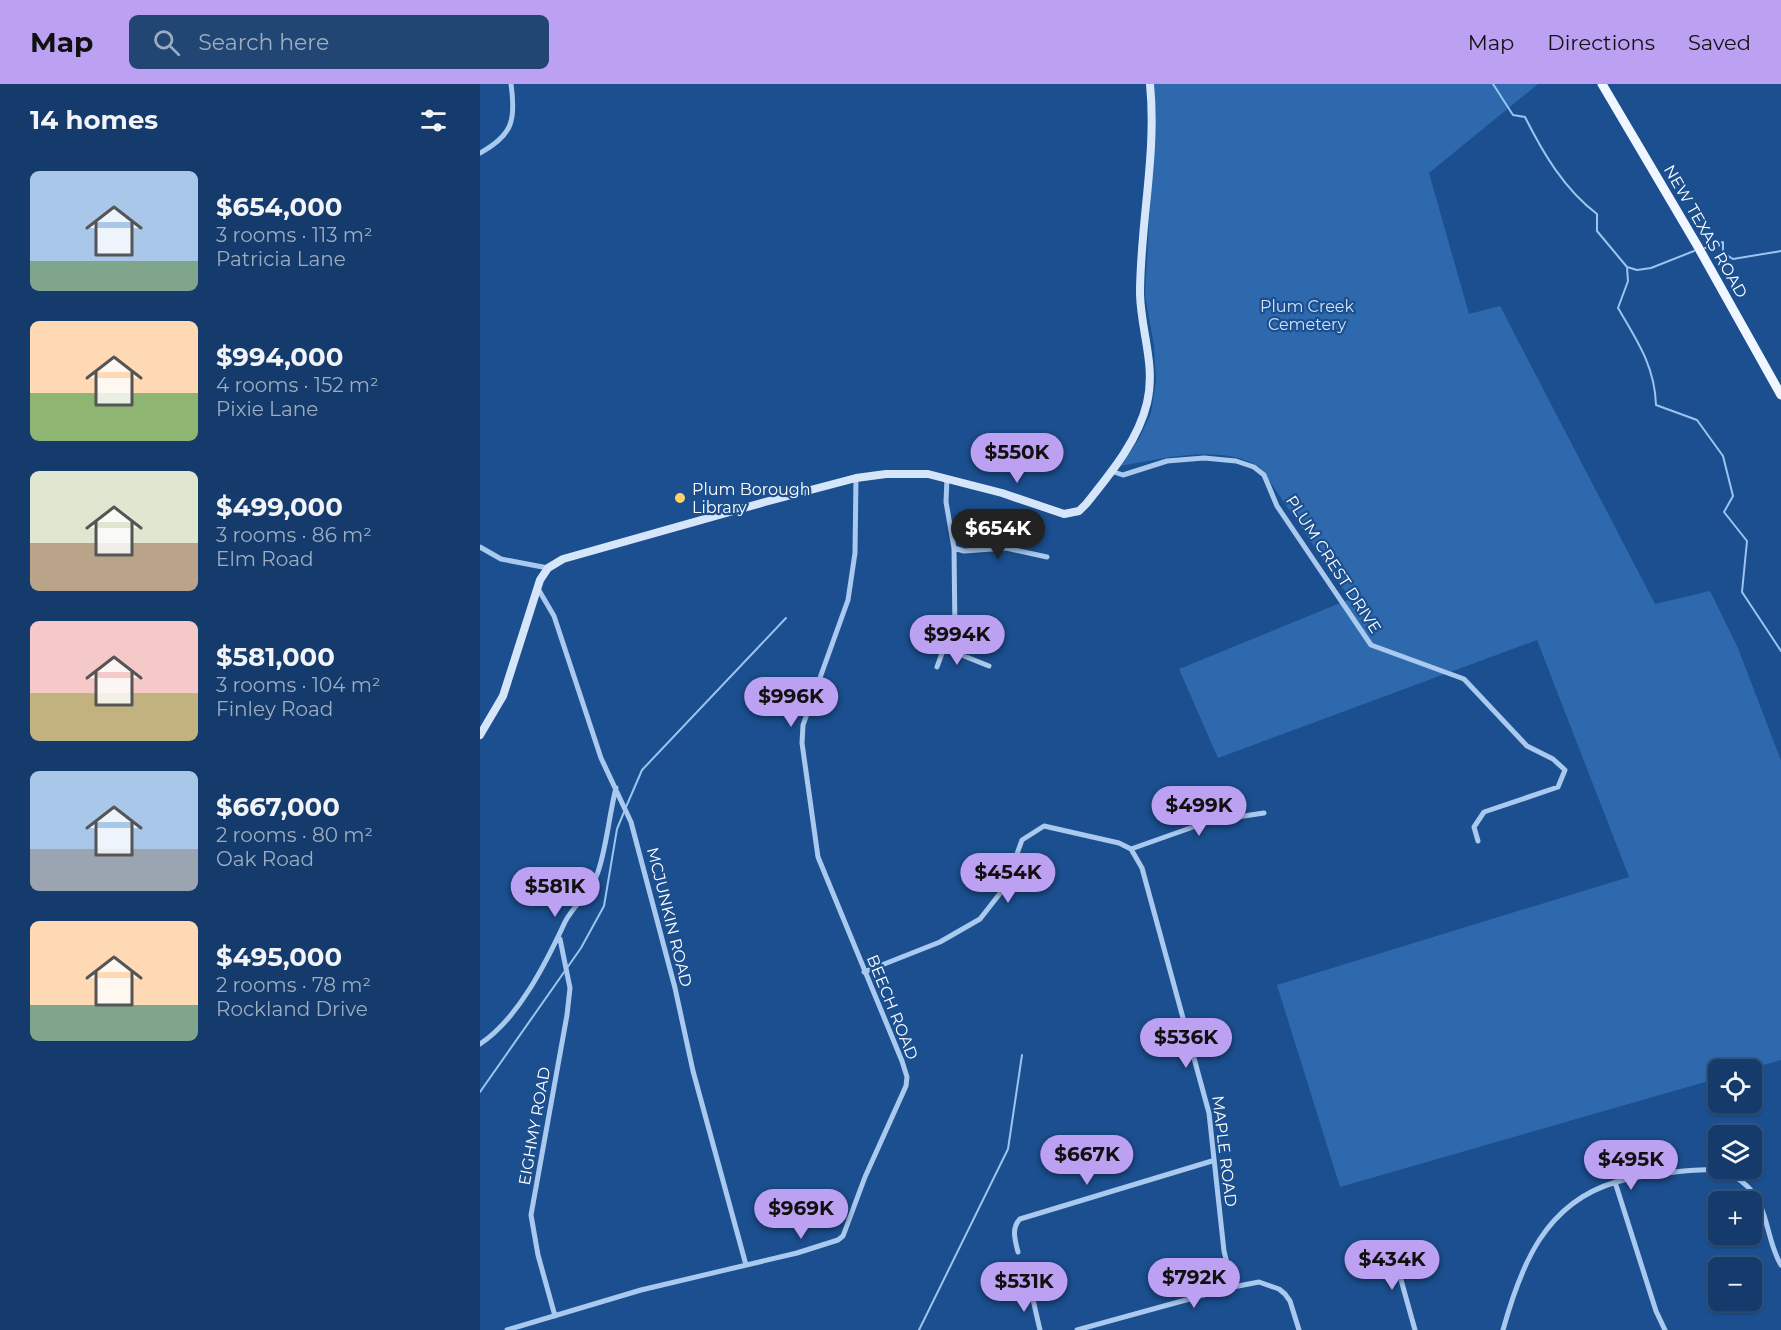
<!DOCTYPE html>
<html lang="en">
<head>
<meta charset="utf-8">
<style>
  body { margin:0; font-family:Montserrat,sans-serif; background:#214673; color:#f1f3f6; height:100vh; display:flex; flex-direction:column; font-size:22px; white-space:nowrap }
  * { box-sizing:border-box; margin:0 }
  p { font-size:20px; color:#9dadc1 }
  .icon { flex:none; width:33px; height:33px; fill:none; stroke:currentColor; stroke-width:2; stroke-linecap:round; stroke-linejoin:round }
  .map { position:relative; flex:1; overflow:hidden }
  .panel { display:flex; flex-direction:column; background:#143b6b; width:480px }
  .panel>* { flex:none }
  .controls { position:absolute; left:1228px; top:975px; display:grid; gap:12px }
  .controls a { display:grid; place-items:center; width:54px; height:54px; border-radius:9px; background:#143b6b; box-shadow:0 2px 4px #0004,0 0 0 2px #33557e; font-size:30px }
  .price { position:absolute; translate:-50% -51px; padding:0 14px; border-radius:21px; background:#bca0f2; color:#111; font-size:20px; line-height:39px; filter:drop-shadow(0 2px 3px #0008) }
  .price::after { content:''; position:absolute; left:50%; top:36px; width:18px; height:14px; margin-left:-9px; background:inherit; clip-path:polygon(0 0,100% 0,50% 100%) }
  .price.current { background:#222; color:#fff }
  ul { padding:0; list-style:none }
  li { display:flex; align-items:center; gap:18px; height:150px; padding:0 30px }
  li span { display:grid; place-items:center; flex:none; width:168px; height:120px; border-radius:9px; color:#555 }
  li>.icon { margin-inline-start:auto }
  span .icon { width:72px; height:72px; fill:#fffc; stroke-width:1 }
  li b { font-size:26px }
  h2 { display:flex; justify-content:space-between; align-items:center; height:72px; padding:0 30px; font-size:26px }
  header { display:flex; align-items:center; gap:36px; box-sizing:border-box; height:84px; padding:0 30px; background:#bca0f2; color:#111 }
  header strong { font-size:28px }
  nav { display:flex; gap:33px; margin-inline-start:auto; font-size:21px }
  .search { width:420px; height:54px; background:#214673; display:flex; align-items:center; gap:15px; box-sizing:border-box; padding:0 21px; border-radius:9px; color:#9dadc1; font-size:22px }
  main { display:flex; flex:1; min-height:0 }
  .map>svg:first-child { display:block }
</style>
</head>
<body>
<header>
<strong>Map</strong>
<div class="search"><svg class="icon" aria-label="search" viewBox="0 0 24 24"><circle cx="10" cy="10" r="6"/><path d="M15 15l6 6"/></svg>Search here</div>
<nav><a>Map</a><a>Directions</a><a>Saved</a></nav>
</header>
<main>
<section class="panel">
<h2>14 homes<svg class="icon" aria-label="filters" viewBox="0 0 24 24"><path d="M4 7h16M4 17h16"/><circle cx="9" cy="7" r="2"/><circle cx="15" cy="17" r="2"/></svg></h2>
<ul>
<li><span style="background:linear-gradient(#a9c7e8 75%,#7fa58c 0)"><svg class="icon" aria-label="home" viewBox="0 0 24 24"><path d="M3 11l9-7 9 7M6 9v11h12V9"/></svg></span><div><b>$654,000</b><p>3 rooms · 113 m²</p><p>Patricia Lane</p></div></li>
<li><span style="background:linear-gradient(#ffd9b3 60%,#8fb573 0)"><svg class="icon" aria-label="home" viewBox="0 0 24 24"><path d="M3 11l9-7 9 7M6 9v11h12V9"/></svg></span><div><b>$994,000</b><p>4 rooms · 152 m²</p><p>Pixie Lane</p></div></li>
<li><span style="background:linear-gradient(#dfe7d0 60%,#b9a48a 0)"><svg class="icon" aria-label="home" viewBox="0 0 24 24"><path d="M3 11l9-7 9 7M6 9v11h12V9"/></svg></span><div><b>$499,000</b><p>3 rooms · 86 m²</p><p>Elm Road</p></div></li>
<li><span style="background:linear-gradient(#f6c9c9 60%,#c2b280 0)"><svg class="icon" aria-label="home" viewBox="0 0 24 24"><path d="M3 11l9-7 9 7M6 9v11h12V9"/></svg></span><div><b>$581,000</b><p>3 rooms · 104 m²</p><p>Finley Road</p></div></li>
<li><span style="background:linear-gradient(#a9c7e8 65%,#9aa5b1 0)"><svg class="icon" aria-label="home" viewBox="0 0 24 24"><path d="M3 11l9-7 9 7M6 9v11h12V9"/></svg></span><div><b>$667,000</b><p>2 rooms · 80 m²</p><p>Oak Road</p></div></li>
<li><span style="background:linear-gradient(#ffd9b3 70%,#7fa58c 0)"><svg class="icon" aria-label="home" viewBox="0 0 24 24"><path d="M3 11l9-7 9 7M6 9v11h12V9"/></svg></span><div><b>$495,000</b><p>2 rooms · 78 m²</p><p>Rockland Drive</p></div></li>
</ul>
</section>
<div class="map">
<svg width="1301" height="1246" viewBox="0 0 1301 1246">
  <rect width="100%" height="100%" fill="#1b4f8f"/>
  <!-- green -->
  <path fill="#2e69ad" d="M674 0H1058L949 89 989 230 1020 222 1175 520 1230 507 1258 564 1301 677V976L1269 985 1239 986V994L860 1103 797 901 1149 793 1057 556 738 674 699 585 870 515 780 383C740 359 683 375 640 382L659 355 671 329 676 297 674 262 665 211 675 35Z"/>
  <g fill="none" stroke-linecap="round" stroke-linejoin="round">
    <!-- stream -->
    <path stroke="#9cc4f0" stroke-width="2" d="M1013 0 1033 31 1045 33C1063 69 1084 105 1117 130V147L1147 183 1157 186 1171 184 1214 167
      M1225 164 1243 158V169L1253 175 1301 167
      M1147 183 1148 197 1138 224C1157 256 1175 283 1176 321L1217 336 1243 372 1253 412 1244 428 1267 457 1262 508 1301 567
      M146 723 162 686 306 534
      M0 1008 101 864 124 822 137 745 144 728
      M439 1246 528 1065 542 971"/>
    <!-- street -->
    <path stroke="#a9c9ee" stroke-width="5" d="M0 69C33 51 36 36 31 0
      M631 387 643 391 687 377 724 374 756 377 774 383 784 391 797 422 891 561 984 595 1047 662 1073 675 1085 686 1078 703 1004 728 994 743 998 757
      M0 463 21 475 68 484
      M474 464 484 467 526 464 567 473
      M57 503 74 532 121 674 151 738 195 904 213 987 266 1181
      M475 550 484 572 509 582
      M457 583 465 561 475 550 474 464 466 418 467 394
      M651 765 730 737 784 729
      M384 888 460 858 500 835 525 803 542 756 564 742 639 759 651 765 662 784 729 1029 744 1167 753 1203
      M0 960C38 935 66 879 85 838 93 822 109 810 116 793 126 770 129 730 136 704
      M1135 1098 1176 1227 1185 1246
      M920 1165 918 1185 935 1246
      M538 1168C535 1156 531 1144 540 1135L732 1077
      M551 1207 560 1246
      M75 1232 58 1171 51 1131 87 931 90 904 80 855
      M27 1246 161 1206 317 1169 358 1156 363 1152 385 1093 426 1002 427 993 422 977 338 773 322 659 323 641 368 516 375 469 376 394
      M597 1246 753 1203 779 1198 799 1205 805 1210 810 1217 819 1246
      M1023 1246C1041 1181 1065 1119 1136 1098 1155 1092 1175 1091 1195 1088 1222 1085 1246 1081 1267 1102 1289 1123 1286 1156 1301 1181"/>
    <!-- secondary -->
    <path stroke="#d6e6fa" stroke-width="8" d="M0 651 23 612 60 496 68 484 83 475 285 418 376 394 406 390H448L522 409 584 430 599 427 606 420C630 390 658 357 667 319 676 281 661 248 660 210 660 140 677 70 670 0"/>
    <!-- primary -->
    <path stroke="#f0f6ff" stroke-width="9" d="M1122 0 1217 161 1301 311"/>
  </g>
  <!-- markers -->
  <circle fill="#ffd166" stroke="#1b4f8f" stroke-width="2" cx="200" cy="414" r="6"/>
  <g text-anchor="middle" stroke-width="4.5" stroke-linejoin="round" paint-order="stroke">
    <!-- street labels -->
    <g font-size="16" fill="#fff" stroke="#1b4f8f">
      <text transform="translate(1226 147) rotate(60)" y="6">NEW TEXAS ROAD</text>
      <text transform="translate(854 480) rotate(57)" y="6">PLUM CREST DRIVE</text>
      <text transform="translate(190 833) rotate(76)" y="6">MCJUNKIN ROAD</text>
      <text transform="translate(413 923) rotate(68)" y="6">BEECH ROAD</text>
      <text transform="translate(54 1042) rotate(-80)" y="6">EIGHMY ROAD</text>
      <text transform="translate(745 1067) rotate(83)" y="6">MAPLE ROAD</text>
    </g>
    <!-- park labels -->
    <g font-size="16" fill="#cfe3fa" stroke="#1b4f8f">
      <text x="827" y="228">Plum Creek<tspan x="827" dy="18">Cemetery</tspan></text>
    </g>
    <!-- poi labels -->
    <g font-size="16" fill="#fff" stroke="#1b4f8f" text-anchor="start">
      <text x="212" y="411">Plum Borough<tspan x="212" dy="18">Library</tspan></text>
    </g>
  </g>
</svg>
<div class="controls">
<a><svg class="icon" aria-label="locate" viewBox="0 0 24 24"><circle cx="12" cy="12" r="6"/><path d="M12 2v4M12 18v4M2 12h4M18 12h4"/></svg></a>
<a><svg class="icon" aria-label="layers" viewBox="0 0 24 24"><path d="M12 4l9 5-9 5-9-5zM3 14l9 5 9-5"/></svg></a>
<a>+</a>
<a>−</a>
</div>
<b class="price" style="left:537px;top:400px">$550K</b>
<b class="price current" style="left:518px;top:476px">$654K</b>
<b class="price" style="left:477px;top:582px">$994K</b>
<b class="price" style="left:311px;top:644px">$996K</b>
<b class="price" style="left:719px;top:753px">$499K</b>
<b class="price" style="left:528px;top:820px">$454K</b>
<b class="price" style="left:75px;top:834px">$581K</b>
<b class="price" style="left:706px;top:985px">$536K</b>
<b class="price" style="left:607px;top:1102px">$667K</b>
<b class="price" style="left:1151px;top:1107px">$495K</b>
<b class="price" style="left:321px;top:1156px">$969K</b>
<b class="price" style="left:912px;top:1207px">$434K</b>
<b class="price" style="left:714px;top:1225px">$792K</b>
<b class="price" style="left:544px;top:1229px">$531K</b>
</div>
</main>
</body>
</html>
